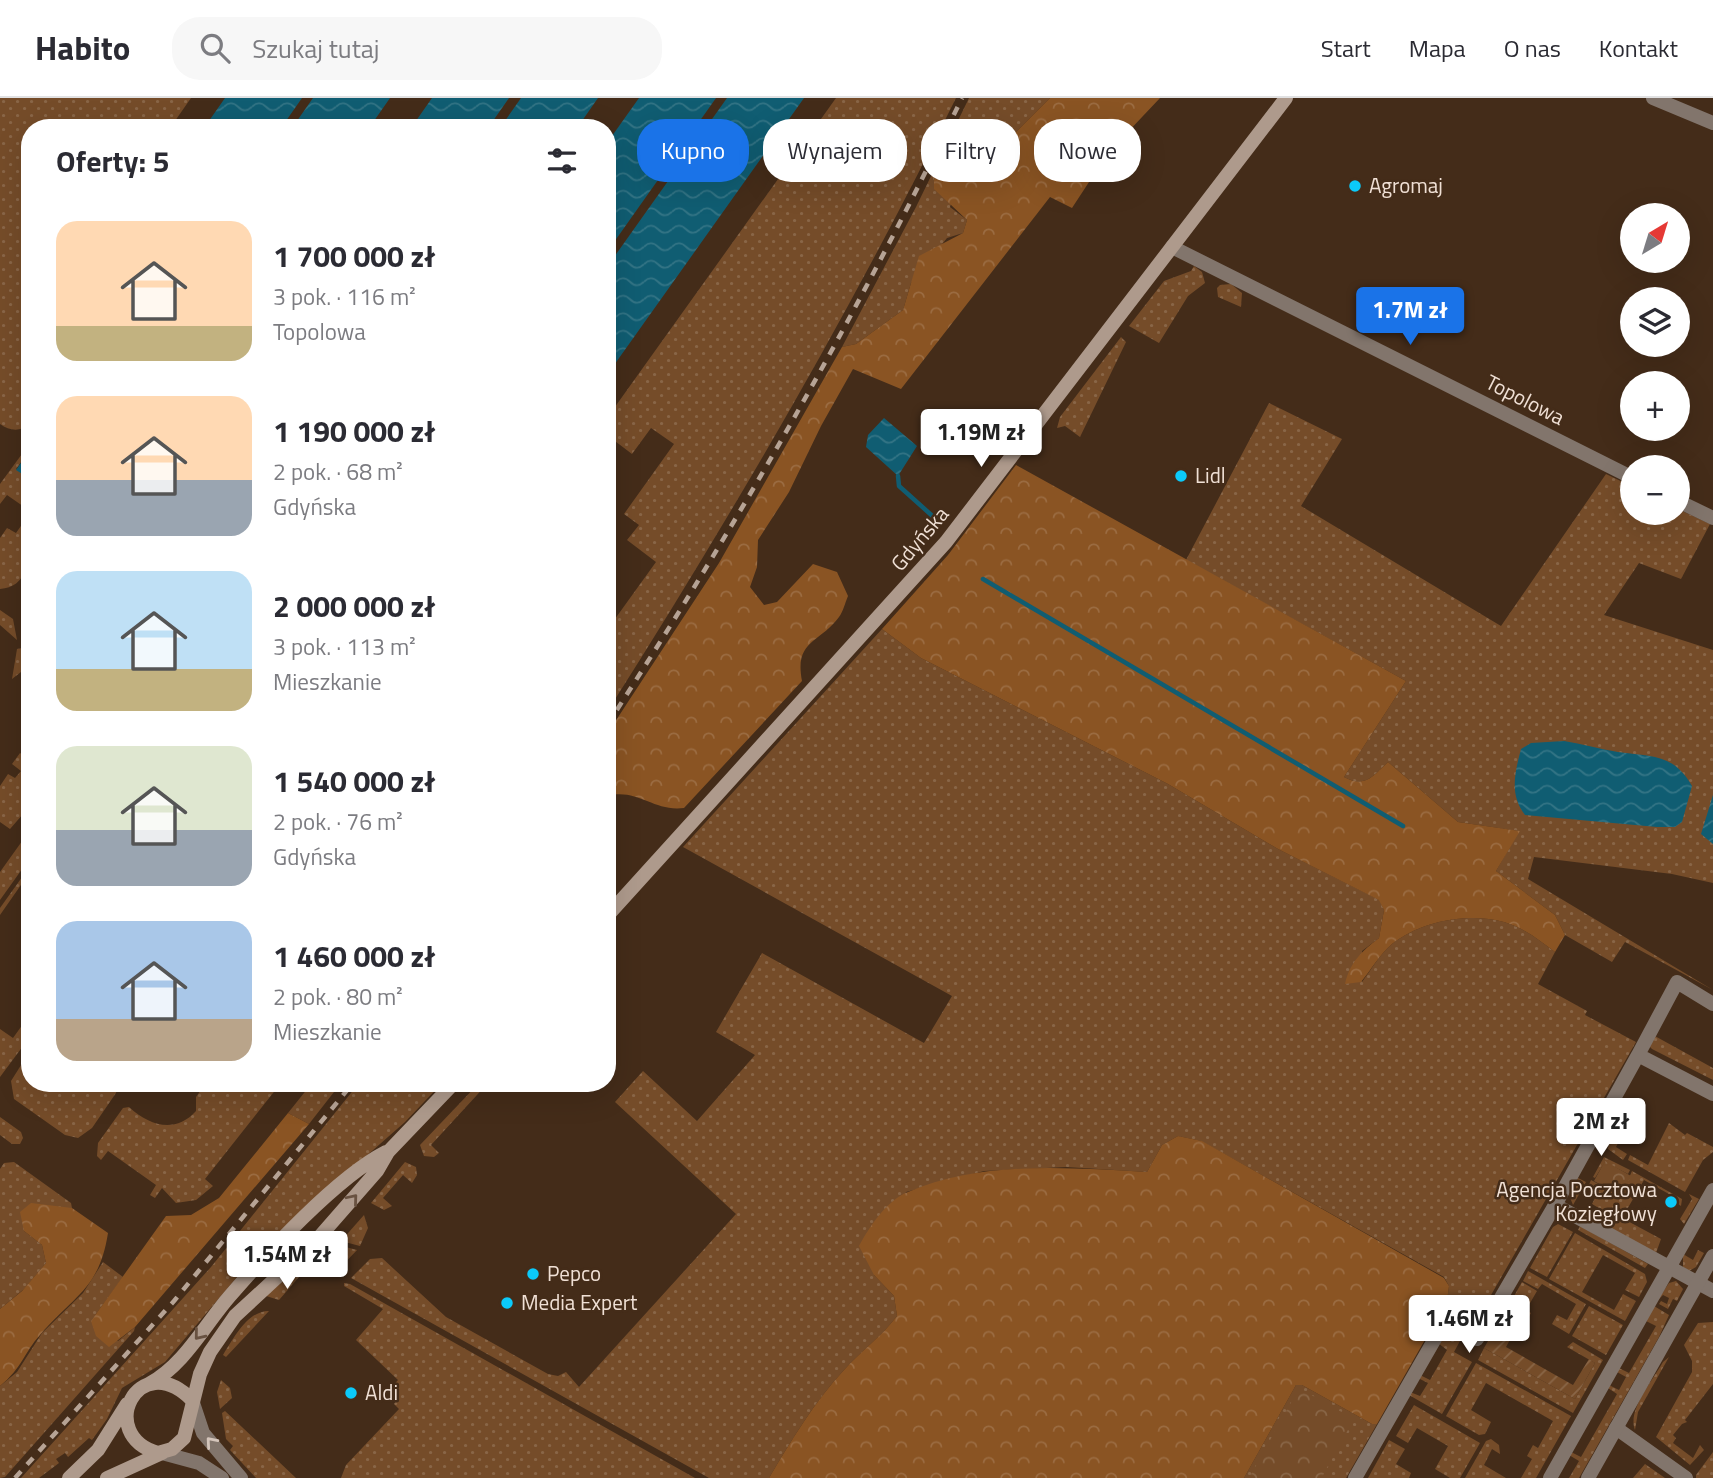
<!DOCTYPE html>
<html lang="pl">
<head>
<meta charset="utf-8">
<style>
  body { margin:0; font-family:"Titillium Web",sans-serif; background:#f7f7f7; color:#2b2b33; height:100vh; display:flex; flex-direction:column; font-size:26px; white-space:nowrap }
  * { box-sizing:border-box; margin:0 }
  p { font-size:23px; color:#7c7c81 }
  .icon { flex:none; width:38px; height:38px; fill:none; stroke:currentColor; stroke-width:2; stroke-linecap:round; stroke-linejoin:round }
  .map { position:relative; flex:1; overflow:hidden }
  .side { position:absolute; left:21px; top:21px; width:595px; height:973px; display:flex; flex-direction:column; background:#fff; border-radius:28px; box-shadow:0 7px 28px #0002 }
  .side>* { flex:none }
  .top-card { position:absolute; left:637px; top:21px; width:665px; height:63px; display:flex; gap:14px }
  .needle { width:46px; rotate:38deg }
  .tools { position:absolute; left:1620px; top:105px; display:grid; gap:14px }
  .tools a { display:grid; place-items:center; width:70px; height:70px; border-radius:50%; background:#fff; box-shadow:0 7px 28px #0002; font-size:35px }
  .price { position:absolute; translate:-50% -60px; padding:0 16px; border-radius:7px; background:#fff; color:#222; font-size:23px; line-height:46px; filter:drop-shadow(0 2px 4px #0008) }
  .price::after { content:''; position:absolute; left:50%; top:42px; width:21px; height:16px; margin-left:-10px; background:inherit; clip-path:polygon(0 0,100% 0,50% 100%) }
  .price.active { background:#1a73e8; color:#fff }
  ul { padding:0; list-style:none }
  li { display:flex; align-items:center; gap:21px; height:175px; padding:0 35px }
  li span { display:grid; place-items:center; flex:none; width:196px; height:140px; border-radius:21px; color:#555 }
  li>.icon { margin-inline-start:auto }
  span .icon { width:84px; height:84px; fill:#fffc; stroke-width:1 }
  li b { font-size:30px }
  h2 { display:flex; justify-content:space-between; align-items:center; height:84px; padding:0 35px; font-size:30px }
  .tag { padding:0 24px; border-radius:28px; background:#fff; box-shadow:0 7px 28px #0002; font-size:24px; line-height:63px }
  .tag.active { background:#1a73e8; color:#fff }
  header { display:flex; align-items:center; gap:42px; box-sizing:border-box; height:98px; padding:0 35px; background:#fff; border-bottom:2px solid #e1e1e2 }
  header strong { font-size:33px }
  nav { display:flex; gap:38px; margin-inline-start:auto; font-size:24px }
  .search { width:490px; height:63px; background:#f7f7f7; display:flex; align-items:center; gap:18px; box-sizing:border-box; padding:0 24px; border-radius:28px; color:#7c7c81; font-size:26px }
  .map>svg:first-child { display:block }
</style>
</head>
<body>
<header>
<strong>Habito</strong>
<div class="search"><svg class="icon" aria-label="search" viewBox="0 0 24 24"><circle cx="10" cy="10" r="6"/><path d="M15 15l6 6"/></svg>Szukaj tutaj</div>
<nav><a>Start</a><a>Mapa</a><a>O nas</a><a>Kontakt</a></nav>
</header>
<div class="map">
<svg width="1713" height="1380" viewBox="0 0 1713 1380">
  <defs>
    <pattern id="grass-dots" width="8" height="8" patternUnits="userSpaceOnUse" patternTransform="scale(1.75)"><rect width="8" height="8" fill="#754c29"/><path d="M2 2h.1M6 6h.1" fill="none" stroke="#896647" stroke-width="1.8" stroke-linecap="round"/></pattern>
    <pattern id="forest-crowns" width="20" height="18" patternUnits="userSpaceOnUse" patternTransform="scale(1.75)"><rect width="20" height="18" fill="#8a5423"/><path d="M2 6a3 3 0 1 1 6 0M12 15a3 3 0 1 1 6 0" fill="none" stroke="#9b6c42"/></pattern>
    <pattern id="park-crowns" width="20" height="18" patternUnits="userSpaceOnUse" patternTransform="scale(1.75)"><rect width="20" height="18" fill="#754c29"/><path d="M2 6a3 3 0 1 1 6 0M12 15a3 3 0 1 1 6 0" fill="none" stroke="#896647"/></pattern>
    <pattern id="garden-furrows" width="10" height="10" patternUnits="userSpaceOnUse" patternTransform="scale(1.75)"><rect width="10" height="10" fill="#754c29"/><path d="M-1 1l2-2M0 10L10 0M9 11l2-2" fill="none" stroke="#896647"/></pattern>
    <pattern id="water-waves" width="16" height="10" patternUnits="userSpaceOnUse" patternTransform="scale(1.75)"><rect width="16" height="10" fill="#105d72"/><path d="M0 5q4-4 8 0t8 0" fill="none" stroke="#337485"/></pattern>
  </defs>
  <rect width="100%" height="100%" fill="#442c19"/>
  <!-- grass -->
  <path fill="url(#grass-dots)" d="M0 0H191L170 30H30V326C20 334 10 333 0 326Z
    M836 0H956C850 215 735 412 607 614V532L656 464 627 442 639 427 624 416 674 346 651 330 632 356 607 337V320Z
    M969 0H1050L994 56 970 53 950 109 967 122 963 135 947 140 911 185 903 212 856 246 842 249 916 109Z
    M1194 168 1202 174 1205 185 1188 198 1159 245 1129 228 1164 183 1191 173Z
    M1231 186 1242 195 1241 209 1218 199 1217 190 1220 187Z
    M1121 239 1126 244 1080 339 1065 328 1057 330 1060 319Z
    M1269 305 1342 341 1301 408 1501 528 1606 376 1633 389V415H1678V411L1710 426 1681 481 1639 465 1604 517 1713 552V785L1672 776 1534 759 1528 781 1713 892 1625 844 1612 864 1565 837 1555 817 1496 773 1519 733 1458 724 1388 664C1372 679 1365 690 1344 679L1406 583 1186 462Z
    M30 345V352L16 371 30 381V394L25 401 30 404V413L7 397 0 406V386Z
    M30 415C30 441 36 489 0 491V440L7 430 16 435Z
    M0 512 13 521 17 542 0 527Z
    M882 531 921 560 1168 686 1278 751 1380 802 1384 812 1379 840 1362 853V884C1371 872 1380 856 1392 846 1421 823 1468 814 1504 824 1524 830 1539 842 1555 854L1538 886 1587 913 1585 917 1636 944 1475 1225H1463L1469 1216 1447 1203 1449 1188 1444 1179 1201 1043 1178 1038 1162 1047 1147 1074 1066 1069 984 1073 906 1094 874 1177 894 1198 897 1218C881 1239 861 1253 844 1272 814 1304 791 1343 769 1380H709L351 1180 370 1161 382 1160 446 1219 548 1276 558 1278 566 1274 579 1289 736 1116 615 1004 643 973 697 1023 755 957 716 934 762 855 924 945 952 898 683 749Z
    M22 550 30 554V567L12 581 17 551Z
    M20 655 30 662V708L10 731 0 724V688L8 676 15 680 21 673 12 666Z
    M30 732V760L0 802V774Z
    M30 768V774L0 817V810Z
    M23 926 28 934 26 944 0 979V931L13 940Z
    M1653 937 1713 970V982L1652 951 1650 949Z
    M30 953V985H118L116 995 92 1030 78 1040 65 1037 14 1001 11 983Z
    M206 985H281L205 1081 213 1088 196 1102 176 1105 162 1090 155 1100 150 1097 156 1087 108 1053 101 1062 97 1058 98 1045 123 1010 129 1009C150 1028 175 1036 196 1013V999Z
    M312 985H341L309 1026 288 1015Z
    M359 985H442L405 1024 289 1126 242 1173 165 1264 122 1290 107 1321 92 1342 89 1340 68 1359 65 1355 56 1361 59 1365 39 1380H21L211 1169Z
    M479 985H488L431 1047 439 1055 434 1059 424 1058 420 1047Z
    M0 1019 21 1034 23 1040 20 1046H12L0 1037Z
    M1669 1025 1685 1037 1687 1035 1713 1049V1054L1703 1062 1685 1094 1628 1062 1630 1057 1648 1067Z
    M1618 1030 1624 1034 1616 1049 1627 1056 1623 1062 1608 1051 1609 1040Z
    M1604 1059 1630 1072 1628 1076 1605 1064 1595 1080 1593 1079Z
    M14 1064 71 1105 72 1110 64 1111 24 1133 42 1147 46 1165 24 1191 0 1211V1071L4 1065Z
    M405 1064 416 1069 417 1077 412 1085 403 1077 383 1100 392 1108 384 1112 371 1105Z
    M1632 1073 1682 1101 1681 1108 1675 1104 1676 1100 1644 1082 1622 1120 1661 1141 1656 1155 1608 1129 1614 1119 1592 1106 1599 1092 1590 1087 1583 1100 1591 1082 1621 1098Z
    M1576 1079 1586 1084 1573 1107 1569 1097Z
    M1689 1096 1699 1101 1684 1126 1680 1121 1692 1101Z
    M364 1117 368 1130 360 1148 341 1143Z
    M1558 1126 1573 1134 1547 1179 1530 1170 1553 1129Z
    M1580 1128 1648 1166 1645 1170 1578 1132Z
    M1575 1135 1645 1176 1647 1184 1639 1199 1625 1192 1635 1175 1603 1157 1582 1194 1614 1212 1623 1196 1636 1203 1625 1223 1549 1181Z
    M338 1147 357 1152 337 1173 322 1164Z
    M1698 1152 1704 1155 1696 1169 1689 1173 1683 1169V1156L1693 1162Z
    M313 1163 279 1202 263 1197 264 1195Z
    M103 1164 123 1179 91 1223 118 1243 135 1229 134 1233 5 1379 0 1380V1288L17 1274 42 1235 83 1195Z
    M1528 1173 1586 1206 1569 1236 1552 1226 1557 1217 1567 1222 1576 1206 1542 1186 1538 1191 1523 1183Z
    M1676 1183 1683 1191 1677 1203 1673 1201 1668 1211 1659 1206 1661 1203 1667 1206 1669 1200 1663 1197 1656 1204 1669 1185Z
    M1522 1184 1537 1193 1526 1212 1531 1215 1525 1226 1505 1214Z
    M344 1185 350 1186 695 1380H341L346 1367 399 1311 394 1306 399 1299 390 1291 398 1282 356 1242 383 1211 344 1188Z
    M1589 1208 1623 1227 1606 1257 1572 1238Z
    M1654 1208 1669 1217 1659 1239 1579 1380H1569L1579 1363 1569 1357 1571 1354 1581 1359 1617 1296 1608 1290 1609 1287 1619 1292 1626 1279 1617 1274 1619 1270 1629 1275 1656 1228 1646 1223Z
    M269 1213 226 1259 223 1257C234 1240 247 1213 269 1213Z
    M1713 1224V1286L1685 1322 1687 1324 1682 1326 1673 1337 1676 1340 1673 1345 1693 1360 1700 1347 1704 1352 1690 1367 1656 1339 1692 1274V1263L1684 1247 1698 1225Z
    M1448 1239 1460 1243 1454 1254 1472 1264 1442 1316 1409 1297 1410 1294 1420 1298 1428 1285 1418 1280 1420 1277 1430 1282 1447 1252 1438 1245Z
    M1573 1244 1603 1262 1573 1315 1478 1262 1484 1250 1575 1301 1595 1265 1567 1249Z
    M1669 1259 1638 1314 1635 1332C1627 1312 1653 1282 1663 1264Z
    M1476 1265 1571 1318 1536 1380H1521L1532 1361 1527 1358 1533 1347 1538 1350 1553 1323 1486 1285 1471 1312 1491 1324 1485 1336 1479 1337 1446 1318Z
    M221 1282 230 1290 232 1300 220 1311 217 1294Z
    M1296 1287H1302L1372 1326H1377L1346 1380H1244Z
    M1414 1307 1480 1345 1460 1380H1450L1435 1371 1448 1348 1417 1330 1408 1345 1396 1338Z
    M225 1313 296 1380H256L230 1352 233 1348 226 1341 222 1315Z
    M1491 1341 1499 1347 1500 1356 1492 1351 1484 1367 1506 1380H1465L1486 1343Z
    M1389 1342 1405 1351 1396 1366 1411 1375 1409 1380H1368Z
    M1713 1354V1380H1696V1377Z
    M1645 1366 1665 1380H1633Z"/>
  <!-- forest -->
  <path fill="url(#forest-crowns)" d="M1050 0H1160L1108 55 1072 110 1050 99 901 291 853 271 821 328 789 394 758 442 757 469 750 489 764 507 777 504 813 466 837 474 848 498C845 505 843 514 839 519 820 545 794 542 802 583L684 710C653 714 638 690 607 698V636L719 465 842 249 856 246 903 212 919 158 963 135 967 122 934 91V72L970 53 994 56Z
    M1016 367 1406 583 1344 679C1365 690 1372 679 1388 664L1458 724 1520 733 1496 773 1555 817 1565 837 1555 854C1539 842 1524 830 1504 824 1468 814 1421 823 1392 846 1380 856 1371 872 1361 884L1345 886C1350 864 1362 853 1379 840L1384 812 1379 802 1278 751 1168 686 921 560 882 531 948 457Z
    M288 1015 309 1026 135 1229 109 1249 96 1238 91 1223 166 1118 191 1117 219 1100Z
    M1178 1038 1202 1043 1444 1180 1449 1188 1447 1203 1377 1326H1372L1302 1287H1296L1244 1380H769C791 1343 814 1304 844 1272 861 1253 881 1239 897 1218L894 1198 874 1177 859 1148C870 1128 886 1103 908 1094 983 1062 1068 1070 1147 1074L1162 1047Z
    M31 1105 72 1110 108 1135C99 1192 74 1197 40 1237 23 1256 23 1269 0 1288V1211L22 1193 46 1165 42 1147 24 1133 20 1114Z"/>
  <!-- park -->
  <path fill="url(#park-crowns)" d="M1605 1063 1631 1078 1621 1098 1594 1083Z
    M1299 1290 1354 1321 1324 1375 1322 1380H1249Z"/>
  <!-- garden -->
  <path fill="url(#garden-furrows)" d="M1505 1214 1520 1223 1506 1249 1573 1287 1589 1261 1595 1265 1575 1301 1484 1250Z"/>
  <!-- water -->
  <path fill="url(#water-waves)" d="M225 0H302L281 30H204Z
    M313 0H390L369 30H292Z
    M432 0H509L488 30H411Z
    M521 0H598L577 30H500Z
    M639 0H716L607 154V45Z
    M727 0H804L607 277V169Z
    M884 320 917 348 898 378 866 349 868 337Z
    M30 352V381L16 372Z
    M1564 643C1582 646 1600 651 1618 654 1652 659 1673 655 1692 688L1682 724 1675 729H1657L1525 717C1509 697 1515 674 1521 651L1531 645Z
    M1713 697V746L1701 736Z"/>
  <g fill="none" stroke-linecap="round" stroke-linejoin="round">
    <!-- stream -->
    <path stroke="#105d72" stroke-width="4.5" d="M898 378 899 388 938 423
      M983 481 1403 728"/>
    <!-- minor -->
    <path stroke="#82756c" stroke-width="14" d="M1653 0 1713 25
      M1172 149 1633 380
      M1678 403 1713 420
      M1638 957 1677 884 1713 906
      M1713 996 1638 957 1555 1107 1713 1193
      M1616 1330 1686 1380
      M1355 1380 1444 1225 1477 1241 1555 1107
      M1550 1380 1713 1092"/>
    <!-- tertiary -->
    <path stroke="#82756c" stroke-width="14" d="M192 1302 203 1335 241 1380
      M162 1355 199 1365 222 1380
      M1588 1380 1713 1158"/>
    <!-- secondary -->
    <path stroke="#ae9a8c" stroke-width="14" d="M607 818 946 444 1286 0
      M149 1286C184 1267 204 1228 229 1199 266 1156 337 1079 386 1054
      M192 1302C138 1248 95 1337 158 1355L172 1351 184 1340 200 1276 210 1254 235 1218 314 1145 377 1073 388 1054 454 985
      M69 1380 98 1352 127 1306
      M107 1380 162 1355"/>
    <!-- rail -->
    <path stroke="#b6a395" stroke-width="4.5" stroke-dasharray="9 9" stroke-linecap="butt" d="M607 627C738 426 857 217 962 0
      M15 1380 174 1203 353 985"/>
  </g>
  <!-- one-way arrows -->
  <defs><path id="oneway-chevron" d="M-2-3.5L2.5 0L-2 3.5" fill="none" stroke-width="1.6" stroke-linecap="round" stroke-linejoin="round" transform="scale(1.75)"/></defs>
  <g stroke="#695241">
    <use href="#oneway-chevron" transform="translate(353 1101) rotate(-50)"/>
    <use href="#oneway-chevron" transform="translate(199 1237) rotate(129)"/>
  </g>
  <use stroke="#d4c5bb" href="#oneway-chevron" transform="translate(211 1344) rotate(-131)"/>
  <!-- markers -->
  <g fill="#0bcafa" stroke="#442c19" stroke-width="2.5">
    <circle cx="1355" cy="88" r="7"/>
    <circle cx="1181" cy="378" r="7"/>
    <circle cx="1671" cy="1104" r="7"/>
    <circle cx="533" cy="1176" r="7"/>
    <circle cx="507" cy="1205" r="7"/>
    <circle cx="351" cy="1295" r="7"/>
  </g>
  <g text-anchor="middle" stroke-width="5" stroke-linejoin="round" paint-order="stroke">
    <!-- poi labels -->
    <g font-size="21" fill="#f0e0d5" stroke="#442c19" text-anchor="start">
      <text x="1369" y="95">Agromaj</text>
      <text x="1195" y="385">Lidl</text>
      <text x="1657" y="1099" text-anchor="end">Agencja Pocztowa<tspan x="1657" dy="24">Koziegłowy</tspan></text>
      <text x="547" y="1183">Pepco</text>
      <text x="521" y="1212">Media Expert</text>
      <text x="365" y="1302">Aldi</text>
    </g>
    <!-- street labels -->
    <g font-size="21" fill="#f0e0d5" stroke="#442c19">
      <text transform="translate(1525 302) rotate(27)" y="7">Topolowa</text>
      <text transform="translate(920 441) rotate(-50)" y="7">Gdyńska</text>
    </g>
  </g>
</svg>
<div class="tools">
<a><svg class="needle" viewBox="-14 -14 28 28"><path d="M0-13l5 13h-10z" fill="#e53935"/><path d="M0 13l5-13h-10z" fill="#7c7c81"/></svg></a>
<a><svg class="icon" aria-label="layers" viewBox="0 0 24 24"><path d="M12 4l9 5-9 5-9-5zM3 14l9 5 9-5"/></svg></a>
<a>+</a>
<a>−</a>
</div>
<b class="price active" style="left:1410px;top:249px">1.7M zł</b>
<b class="price" style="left:981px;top:371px">1.19M zł</b>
<b class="price" style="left:1601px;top:1060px">2M zł</b>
<b class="price" style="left:287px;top:1193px">1.54M zł</b>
<b class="price" style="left:1469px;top:1257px">1.46M zł</b>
<div class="top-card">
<a class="tag active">Kupno</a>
<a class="tag">Wynajem</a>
<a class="tag">Filtry</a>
<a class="tag">Nowe</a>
</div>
<section class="side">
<h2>Oferty: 5<svg class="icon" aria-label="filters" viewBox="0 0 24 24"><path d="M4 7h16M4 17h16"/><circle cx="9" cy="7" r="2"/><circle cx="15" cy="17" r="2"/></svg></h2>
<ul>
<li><span style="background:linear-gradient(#ffd9b3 75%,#c2b280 0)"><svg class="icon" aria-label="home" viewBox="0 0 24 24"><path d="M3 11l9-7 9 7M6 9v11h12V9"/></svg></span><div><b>1 700 000 zł</b><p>3 pok. · 116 m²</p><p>Topolowa</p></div></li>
<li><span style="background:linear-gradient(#ffd9b3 60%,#9aa5b1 0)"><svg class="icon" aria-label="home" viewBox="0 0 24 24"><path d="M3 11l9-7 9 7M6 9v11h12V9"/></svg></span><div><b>1 190 000 zł</b><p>2 pok. · 68 m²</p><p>Gdyńska</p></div></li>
<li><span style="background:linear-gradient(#bfe0f5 70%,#c2b280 0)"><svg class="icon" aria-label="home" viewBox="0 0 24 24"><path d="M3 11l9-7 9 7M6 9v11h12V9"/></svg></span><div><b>2 000 000 zł</b><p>3 pok. · 113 m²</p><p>Mieszkanie</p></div></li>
<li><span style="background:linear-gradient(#dfe7d0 60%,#9aa5b1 0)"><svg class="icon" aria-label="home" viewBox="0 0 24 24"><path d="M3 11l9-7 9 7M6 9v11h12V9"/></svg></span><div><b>1 540 000 zł</b><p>2 pok. · 76 m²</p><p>Gdyńska</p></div></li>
<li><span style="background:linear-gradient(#a9c7e8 70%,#b9a48a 0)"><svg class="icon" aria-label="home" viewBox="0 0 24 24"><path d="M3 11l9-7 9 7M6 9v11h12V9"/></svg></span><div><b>1 460 000 zł</b><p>2 pok. · 80 m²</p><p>Mieszkanie</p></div></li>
</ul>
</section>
</div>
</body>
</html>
